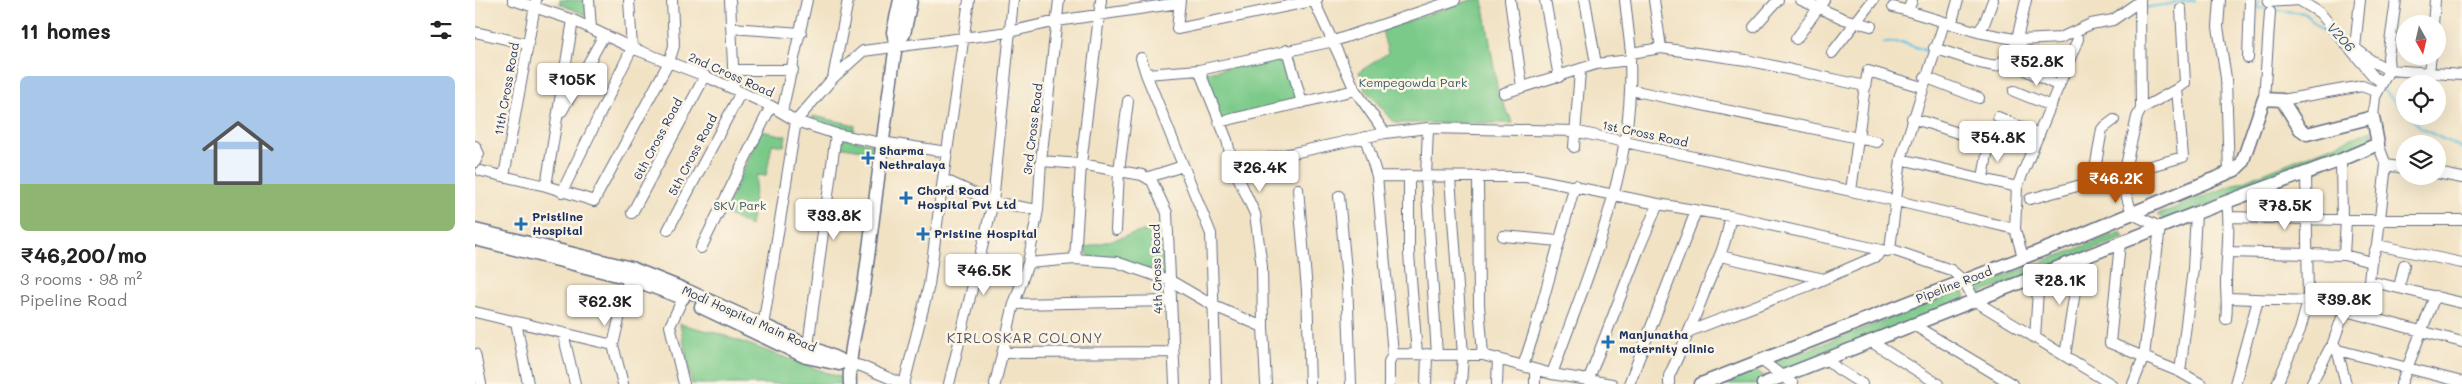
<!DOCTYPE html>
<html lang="en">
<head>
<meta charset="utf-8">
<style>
  body { margin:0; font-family:Mali,sans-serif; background:#f6f6f6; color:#222; height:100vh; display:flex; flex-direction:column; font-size:19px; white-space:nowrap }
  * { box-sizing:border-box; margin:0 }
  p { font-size:16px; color:#767676 }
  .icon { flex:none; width:28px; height:28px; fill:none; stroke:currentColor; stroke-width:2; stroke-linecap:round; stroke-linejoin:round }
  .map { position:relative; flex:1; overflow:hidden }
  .details { display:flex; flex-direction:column; background:#fff; width:475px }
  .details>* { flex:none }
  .needle { width:32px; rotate:172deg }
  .tools { position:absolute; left:1921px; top:15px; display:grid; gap:10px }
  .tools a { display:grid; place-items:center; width:50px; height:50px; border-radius:50%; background:#fff; box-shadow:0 5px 20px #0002; font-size:25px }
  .price { position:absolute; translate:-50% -42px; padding:0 11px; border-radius:5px; background:#fff; color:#222; font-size:16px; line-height:32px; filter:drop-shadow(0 1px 2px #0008) }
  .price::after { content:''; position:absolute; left:50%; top:30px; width:15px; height:11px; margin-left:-8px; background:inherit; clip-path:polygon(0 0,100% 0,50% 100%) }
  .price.active { background:#b45309; color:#fff }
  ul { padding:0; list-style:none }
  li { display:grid; align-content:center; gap:10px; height:265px; padding:0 20px }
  li span { display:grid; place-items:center; height:155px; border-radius:8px; color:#555 }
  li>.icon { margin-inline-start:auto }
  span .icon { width:90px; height:90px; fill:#fffc; stroke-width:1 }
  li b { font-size:21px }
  h2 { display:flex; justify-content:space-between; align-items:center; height:60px; padding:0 20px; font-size:21px }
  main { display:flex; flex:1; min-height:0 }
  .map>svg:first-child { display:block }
</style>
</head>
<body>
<main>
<section class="details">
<h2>11 homes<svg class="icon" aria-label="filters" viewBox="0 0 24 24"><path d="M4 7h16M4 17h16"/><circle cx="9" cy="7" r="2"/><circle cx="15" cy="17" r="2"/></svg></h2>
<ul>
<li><span style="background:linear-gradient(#a9c7e8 70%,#8fb573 0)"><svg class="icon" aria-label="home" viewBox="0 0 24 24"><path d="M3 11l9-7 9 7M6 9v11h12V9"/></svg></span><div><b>₹46,200/mo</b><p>3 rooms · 98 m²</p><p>Pipeline Road</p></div></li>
</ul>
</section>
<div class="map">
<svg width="1987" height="384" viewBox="0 0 1987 384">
  <rect width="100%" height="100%" fill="#fcf5e5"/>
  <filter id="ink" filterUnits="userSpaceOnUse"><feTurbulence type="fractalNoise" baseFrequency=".02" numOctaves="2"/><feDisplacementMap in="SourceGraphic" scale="10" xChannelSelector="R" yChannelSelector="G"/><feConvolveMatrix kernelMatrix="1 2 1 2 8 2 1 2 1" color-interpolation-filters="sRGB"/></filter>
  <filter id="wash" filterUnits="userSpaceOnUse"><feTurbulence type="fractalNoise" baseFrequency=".0096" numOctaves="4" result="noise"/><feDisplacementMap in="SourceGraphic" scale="20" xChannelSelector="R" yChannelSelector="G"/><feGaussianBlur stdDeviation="1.12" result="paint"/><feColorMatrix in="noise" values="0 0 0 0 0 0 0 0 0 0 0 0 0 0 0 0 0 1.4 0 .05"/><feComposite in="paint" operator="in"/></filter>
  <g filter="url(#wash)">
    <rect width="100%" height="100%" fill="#f1e2c4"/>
    <!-- green -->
    <path fill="#7bca8a" stroke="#4b7c74" d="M85 0H110L111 15 85 4Z
      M996 0H1008L1023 93 1038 123H920L890 89 884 72 913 53 907 30Z
      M812 55 825 100 746 120 728 73Z
      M338 116 380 125 378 135 338 122Z
      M1897 130 1900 138 1767 193 1691 220 1682 215Z
      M286 131 311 136 309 146 297 144 291 176 282 175 275 226 249 213Z
      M362 136 401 145 400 152 362 146Z
      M690 225 692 277 614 256 609 248Z
      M1646 232 1649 238 1504 294 1501 287Z
      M1488 290 1492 300 1306 372 1293 365Z
      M205 324 245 334 367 378 370 379V384H217Z
      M1281 370 1293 379 1280 384H1247Z"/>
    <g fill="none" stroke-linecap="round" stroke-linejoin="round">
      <!-- stream -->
      <path stroke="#65c4e3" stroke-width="2.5" d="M1783 0V8L1830 13 1889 76 1903 86
        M1668 8 1720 0
        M1648 18 1663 11
        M1409 43 1426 42 1452 51
        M1510 69 1520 72 1521 70
        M1907 89 1930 111
        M1935 116 1945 128 1987 148"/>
    </g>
  </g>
  <g filter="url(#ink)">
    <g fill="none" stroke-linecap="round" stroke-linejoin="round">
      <defs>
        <path id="minor" d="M38 0 98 20 157 48 230 76 296 106 321 121 361 134 406 143
          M114 0 116 29
          M255 0 259 88
          M494 0 468 179 518 202 538 0
          M705 0 702 29 842 0
          M1035 0 1047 87
          M1070 0 1084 77
          M1110 0 1121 64
          M1150 0 1156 53
          M1179 0 1186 48 1271 60 1390 86 1376 191
          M1326 0 1369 19 1396 26
          M1437 0 1433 11 1503 32 1509 24 1518 0
          M1745 0 1743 27 1751 78 1754 173
          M1885 0 1880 48 1897 61 1914 70
          M839 1 880 90 910 133
          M1793 2 1824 0 1845 13 1899 77 1907 82
          M1418 7 1433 11
          M1958 24 1960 0
          M1476 25 1483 0
          M1279 27 1303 0
          M256 28 326 33
          M0 32 52 44
          M1503 32 1544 40 1585 38 1616 24 1638 20 1665 1
          M1321 39 1349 0
          M1542 39 1551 0
          M1540 46 1591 68
          M1459 48 1505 63 1521 66 1527 62 1546 39
          M812 50 827 103
          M1357 53 1398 0
          M666 58 671 74
          M1773 58 1775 0
          M258 70H318
          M724 70 752 140 758 166 780 214 787 267 788 327
          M1914 70 1913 57 1921 0
          M1552 71 1584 86
          M1954 71 1956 56
          M1450 77 1504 98
          M358 78 373 0
          M1390 86 1393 71 1447 87
          M1702 89 1710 83 1706 9
          M1156 90 1402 142
          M1539 91 1576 106
          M1029 93 1121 64 1155 60 1156 53 1186 48
          M1789 99 1795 12
          M1807 100 1887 86 1902 92
          M87 111 129 35
          M307 112 332 0
          M1523 117 1564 135
          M1898 117 1900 97 1914 70 1987 75
          M1437 118 1514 143 1508 178
          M744 122 880 90
          M953 128 951 177 962 355
          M890 137 902 176 918 354 914 362V384
          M406 142 472 152
          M1903 144 1911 165 1930 168
          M0 146 4 154 0 162
          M1099 147 1105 71
          M1426 159 1542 187
          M1866 160 1867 220H1871L1869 255
          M566 161 606 164 644 171 667 175 677 181 692 213 700 384
          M1911 165 1902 245 1896 262 1894 281 1987 303
          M758 166 910 133 953 128 1099 131 1422 201 1540 229 1548 257
          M6 171 71 186 119 201 194 62 199 46 197 0
          M1962 173 1987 178
          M934 175V254L942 354
          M29 176 61 0
          M902 176 1051 177 1183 204 1255 216 1406 250 1413 251 1415 249 1476 270 1489 281 1500 301 1636 384
          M1003 176 1004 305 1008 355
          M674 177 708 166
          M975 178 988 355 986 384
          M1618 181 1627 129 1639 120
          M71 186 98 20
          M823 189 832 290 835 384
          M87 192 157 48 154 0
          M864 196 872 281 876 384
          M1555 199 1708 157 1702 89 1666 109
          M157 213 230 76
          M1754 217 1867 220
          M1871 220H1987
          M1540 229 1542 187 1603 39
          M193 230 266 92
          M641 230 644 171 653 101
          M1028 236 1084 241
          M1645 243 1635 343 1705 372 1726 384
          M1902 245 1987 263
          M226 248 296 106
          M1415 249 1426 159 1469 23
          M1753 252 1869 255 1896 262
          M1245 256 1349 279
          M600 259 641 262 696 281 739 306 788 327 791 384
          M553 263 600 259 606 164 626 0
          M1924 288 1929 265
          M208 298 195 326 209 384
          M1753 298 1833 301 1987 342
          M539 304 696 301
          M0 312 138 345
          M1869 312 1858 343 1862 349 1871 384
          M1751 319C1753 305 1751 296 1751 284 1751 256 1756 229 1752 201
          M41 322 53 384
          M1437 324 1537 384
          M288 326 321 121 358 78 388 51 534 32 582 21 704 3
          M1215 331 1335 285 1402 256 1406 250
          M88 333 100 384
          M1560 338 1564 274
          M1395 341 1463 384
          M333 346 361 134
          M527 353 697 352
          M0 354 6 384
          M918 354 1008 355 1077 374 1137 384
          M1590 356 1605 259
          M1351 359 1363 369 1387 384
          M1286 360 1318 384
          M374 364 386 366 428 384
          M1048 366 1059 333 1100 185
          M1705 372 1718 269 1721 213
          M1077 374C1113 273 1160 169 1155 60
          M1113 381 1163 251 1183 204
          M148 384 138 345 155 272
          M429 384 454 285 468 179
          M474 384 518 202 563 210
          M520 384 539 304 553 263 563 210 566 161 584 0
          M741 384 736 234 671 74 724 70 859 41 980 0
          M951 384 952 354
          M1022 384 1023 358
          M1060 384V370
          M1154 384 1221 211
          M1194 384V376C1208 347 1220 317 1232 286 1241 264 1253 241 1255 216
          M1658 384 1669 356 1685 227 1657 214 1649 187V174L1662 117 1666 109 1665 0
          M1760 384 1783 300
          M1802 384 1825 330 1833 301 1831 173
          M1836 384 1855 348 1987 382
          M1926 384 1960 296"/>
        <path id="major" d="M421 45 429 34 436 0
          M0 230 156 268 211 290 374 364
          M0 239 154 278 208 298
          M226 307 331 357 364 364
          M375 384C373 348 384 321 389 287 400 206 409 125 421 45L418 32 425 0
          M1226 384 1601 237 1760 170 1767 163 1789 99 1807 100 1825 129 1832 134 1898 117 1903 144 1866 160 1721 213 1288 384"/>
      </defs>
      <!-- minor casing -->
      <use href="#minor" stroke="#666e82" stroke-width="12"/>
      <!-- major casing -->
      <use href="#major" stroke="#666e82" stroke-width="15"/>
      <!-- minor -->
      <use href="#minor" stroke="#fff" stroke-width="10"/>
      <!-- major -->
      <use href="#major" stroke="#fff" stroke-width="12"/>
    </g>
  </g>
  <!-- markers -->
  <g fill="#1f6fb2" stroke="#fcf5e5" stroke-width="2">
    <path d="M390.5 150.5h5v5h5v5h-5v5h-5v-5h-5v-5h5z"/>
    <path d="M428.5 190.5h5v5h5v5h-5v5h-5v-5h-5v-5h5z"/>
    <path d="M43.5 216.5h5v5h5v5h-5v5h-5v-5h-5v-5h5z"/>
    <path d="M445.5 226.5h5v5h5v5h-5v5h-5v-5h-5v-5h5z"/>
    <path d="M1130.5 334.5h5v5h5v5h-5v5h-5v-5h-5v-5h5z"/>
  </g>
  <g text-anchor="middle" stroke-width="5" stroke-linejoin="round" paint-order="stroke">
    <!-- street labels -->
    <g font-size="12" fill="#1b2f5e" stroke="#fcf5e5">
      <text transform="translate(256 75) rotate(24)" y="4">2nd Cross Road</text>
      <text transform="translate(32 89) rotate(-80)" y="4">11th Cross Road</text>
      <text transform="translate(558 129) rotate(-83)" y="4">3rd Cross Road</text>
      <text transform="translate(1170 134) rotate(12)" y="4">1st Cross Road</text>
      <text transform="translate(183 139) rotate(-62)" y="4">6th Cross Road</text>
      <text transform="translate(218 155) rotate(-62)" y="4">5th Cross Road</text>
      <text transform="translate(682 269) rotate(-92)" y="4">4th Cross Road</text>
      <text transform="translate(1479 285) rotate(-21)" y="4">Pipeline Road</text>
      <text transform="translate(274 319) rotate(24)" y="4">Modi Hospital Main Road</text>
    </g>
    <!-- park labels -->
    <g font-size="12" fill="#335669" stroke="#fcf5e5">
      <text x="938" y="87">Kempegowda Park</text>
      <text x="265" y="210">SKV Park</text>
    </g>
    <!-- poi labels -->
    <g font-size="12" font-weight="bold" fill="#1b2f5e" stroke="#fcf5e5" text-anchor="start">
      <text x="404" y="155">Sharma<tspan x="404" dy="14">Nethralaya</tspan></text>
      <text x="442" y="195">Chord Road<tspan x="442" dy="14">Hospital Pvt Ltd</tspan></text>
      <text x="57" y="221">Pristline<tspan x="57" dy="14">Hospital</tspan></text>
      <text x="459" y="238">Pristine Hospital</text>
      <text x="1144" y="339">Manjunatha<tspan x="1144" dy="14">maternity clinic</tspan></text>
    </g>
    <!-- water labels -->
    <g font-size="14" font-style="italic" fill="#2e547f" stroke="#fcf5e5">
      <text transform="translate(1866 37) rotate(47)" y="5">V206</text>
    </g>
    <!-- neighbourhood labels -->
    <g font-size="14" letter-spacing="1" fill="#575767" stroke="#fcf5e5">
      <text x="550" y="343">KIRLOSKAR COLONY</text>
    </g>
  </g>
</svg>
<div class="tools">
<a><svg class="needle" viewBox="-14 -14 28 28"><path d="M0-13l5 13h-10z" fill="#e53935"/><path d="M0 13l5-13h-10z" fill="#767676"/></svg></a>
<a><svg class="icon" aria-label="locate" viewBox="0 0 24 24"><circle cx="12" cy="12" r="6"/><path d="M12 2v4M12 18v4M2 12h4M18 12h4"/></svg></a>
<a><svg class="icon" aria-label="layers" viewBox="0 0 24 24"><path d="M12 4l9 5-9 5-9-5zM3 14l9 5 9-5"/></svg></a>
</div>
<b class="price" style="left:1562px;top:87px">₹52.8K</b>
<b class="price" style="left:97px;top:105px">₹105K</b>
<b class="price" style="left:1523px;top:163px">₹54.8K</b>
<b class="price" style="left:785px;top:193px">₹26.4K</b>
<b class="price active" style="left:1641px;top:204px">₹46.2K</b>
<b class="price" style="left:1810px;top:231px">₹78.5K</b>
<b class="price" style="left:359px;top:241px">₹33.8K</b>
<b class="price" style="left:509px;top:296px">₹46.5K</b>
<b class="price" style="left:1585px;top:306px">₹28.1K</b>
<b class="price" style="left:1869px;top:325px">₹39.8K</b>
<b class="price" style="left:130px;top:327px">₹62.3K</b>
</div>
</main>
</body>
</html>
